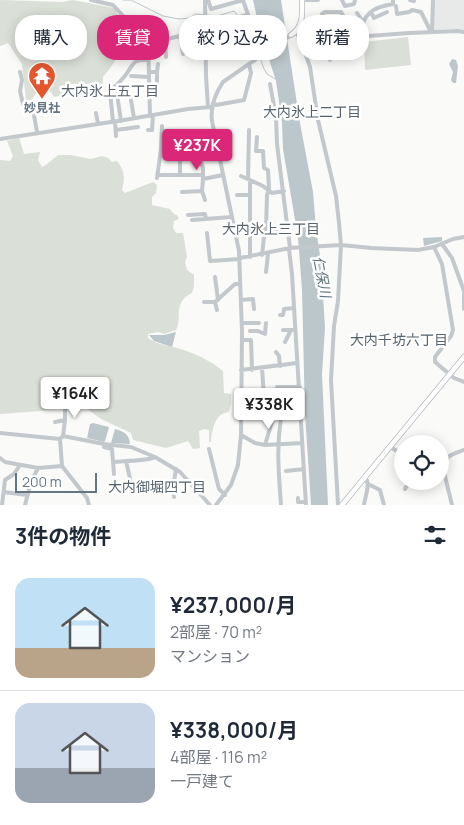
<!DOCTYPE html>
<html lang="ja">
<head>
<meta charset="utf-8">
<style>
  body { margin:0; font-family:Manrope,"Noto Sans JP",sans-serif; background:#f2f2f3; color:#1f2937; height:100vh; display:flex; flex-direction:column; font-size:19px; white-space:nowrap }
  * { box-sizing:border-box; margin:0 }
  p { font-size:16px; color:#747a83 }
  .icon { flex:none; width:28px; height:28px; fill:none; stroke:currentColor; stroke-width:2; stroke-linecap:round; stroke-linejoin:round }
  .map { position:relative; height:505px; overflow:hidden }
  .drawer { display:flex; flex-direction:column; background:#fff; flex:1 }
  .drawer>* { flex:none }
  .hud { position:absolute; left:15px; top:15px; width:435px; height:45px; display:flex; gap:10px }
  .buttons { position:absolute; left:394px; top:435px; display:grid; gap:10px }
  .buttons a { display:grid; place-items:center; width:55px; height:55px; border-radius:50%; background:#fff; box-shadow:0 2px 12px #0003; font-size:25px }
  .scale { position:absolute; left:15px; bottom:12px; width:82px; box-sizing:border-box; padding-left:5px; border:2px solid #657683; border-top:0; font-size:14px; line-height:18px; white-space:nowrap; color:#657683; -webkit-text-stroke:4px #fff; paint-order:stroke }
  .price { position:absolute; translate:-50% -42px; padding:0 11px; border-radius:5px; background:#fff; color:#222; font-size:16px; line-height:32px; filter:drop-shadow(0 1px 2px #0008) }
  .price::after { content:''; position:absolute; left:50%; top:30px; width:15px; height:11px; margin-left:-8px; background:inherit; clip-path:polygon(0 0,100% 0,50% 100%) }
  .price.selected { background:#db2777; color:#fff }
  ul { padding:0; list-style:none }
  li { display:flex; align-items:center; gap:15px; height:125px; padding:0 15px }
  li+li { border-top:1px solid #e0e1e3 }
  li span { display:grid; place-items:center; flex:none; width:140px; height:100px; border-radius:15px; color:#555 }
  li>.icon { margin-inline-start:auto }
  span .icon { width:60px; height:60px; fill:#fffc; stroke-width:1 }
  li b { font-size:21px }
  h2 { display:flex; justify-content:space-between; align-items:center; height:60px; padding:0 15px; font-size:21px }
  .tag { padding:0 18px; border-radius:20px; background:#fff; box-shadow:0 2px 12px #0003; font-size:18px; line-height:45px }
  .tag.selected { background:#db2777; color:#fff }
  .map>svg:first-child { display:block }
</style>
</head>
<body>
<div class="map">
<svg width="464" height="505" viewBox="0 0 464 505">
  <rect width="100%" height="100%" fill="#fafaf8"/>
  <!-- built -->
  <path fill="#e8e9e9" d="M434 0H464V30L457 29 433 30Z"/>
  <!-- green -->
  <path fill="#dadfd7" d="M0 0 62 2 73 0 114 8 120 18 132 25C126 44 116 62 103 77V89L96 91 88 84H70L63 95 54 97 50 91 36 93 30 103 26 100 22 64 8 43 0 46Z
    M408 37 411 65 365 70 364 42Z
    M19 138 24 154 40 152 38 160 42 167 46 165 58 155H70L91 159 102 156 108 158 112 162 117 161C125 171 125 178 122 190L125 193 153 182 157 185 156 193 152 197V205L170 209 174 214 177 215 179 219 174 221 173 228 176 233H183L187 257 185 262 187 270 194 275V286L192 293C172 302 183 318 176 330L164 334 158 332 148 334V338C161 346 163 344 177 348 193 352 211 361 223 371L224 393 231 394V403L229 412C214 413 212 431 211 442H209V430L204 429 199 431 200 448 193 449 188 441 166 448 133 440 131 433 101 419 86 408 90 399 62 382 53 397 55 402 54 408 41 411 0 414V160L10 161 13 156 7 141Z"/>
  <!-- water -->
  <path fill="#bbc7cb" d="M253 0H281L300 123 313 192 316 229 321 262 325 328 322 374 328 505H311L305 414 302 290 298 237 283 149 282 123 276 81 260 31Z
    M452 59 456 60 458 66 456 83H453L451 80 453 72 449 64Z
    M442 237V241L424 246 423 238Z
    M176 332 172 347 154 341 149 335H164Z
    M93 423 109 427 105 441 104 442 87 438 90 424Z
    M115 429C125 432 129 434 130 444L111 443Z"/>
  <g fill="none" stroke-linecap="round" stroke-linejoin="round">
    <!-- stream -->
    <path stroke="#bbc7cb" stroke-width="1" d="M123 0H131L163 16 179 19 190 18 195 14 217 16 234 11 251 32 264 69 267 74 277 80"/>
    <defs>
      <path id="major" d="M291 35C304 26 302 15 302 0
        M342 505 464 357"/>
    </defs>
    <!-- major casing -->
    <use href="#major" stroke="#b5babe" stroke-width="6"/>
    <!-- minor -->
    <path stroke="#c3c8cc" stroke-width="4" d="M91 0 113 5 126 19 134 23 148 36 150 116
      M205 0 206 76 208 107
      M208 0 211 9 243 0
      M243 0 262 55
      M303 0H318
      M342 0 345 6 354 4 355 0
      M410 0 414 1
      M396 6 397 14 409 12 412 10 421 12 431 32
      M371 12 374 18 387 12
      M357 13 363 22
      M322 14 325 12H341L343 15 341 38
      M317 18V21L321 24 324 39
      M232 29 228 25 239 17 247 15
      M295 32 300 38 310 67 318 120 336 196 339 223 341 245 338 301 334 326 331 380 338 505
      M432 32 433 0
      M180 35 183 54
      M362 36C361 14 373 7 393 4V0
      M149 39 163 40 205 30
      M165 39 166 57
      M321 39 330 47V60
      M301 41 409 33 458 31 464 32
      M219 45H247L254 61
      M20 72 22 80 20 91 23 104 30 108 34 115 37 132
      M149 72H157L158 64
      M131 76 149 77
      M157 82V72
      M270 84 276 117 277 144 290 248
      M117 94 121 121
      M131 100 134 118
      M213 103 216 105 244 100 251 73 249 64
      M96 113 98 124
      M115 121 116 136
      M113 122 110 91C115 87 120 82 124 77 134 65 131 59 148 60
      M116 130 138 127
      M148 130H152L153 115
      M162 131 184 132
      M257 137 256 151H263L264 168 268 170 269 189 267 195 266 229
      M0 139 124 120 188 109 211 107
      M161 149 162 126
      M158 175H202
      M180 175V149
      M241 176 263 186 272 193 284 191
      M157 178 161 149H165L195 150 197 157 203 167V179
      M248 179 249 130
      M202 191 205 200
      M182 192 202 191 203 179 223 175
      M237 195H250
      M188 215 205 214 206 219
      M192 220 232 217
      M261 229 274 231 288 230
      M207 233 210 261 240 259
      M442 244 452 258 464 291
      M434 247 442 264 453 330 451 336 435 357V362L454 378 464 382
      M289 249 292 274 306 505
      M262 255 264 237
      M250 257V180
      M240 258 290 248 341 245 371 248 418 250 434 247 453 239 464 237
      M266 272 268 254
      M215 277 218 300
      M464 294V309
      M241 300 253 299 254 309
      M204 302H215L235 284H240
      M215 302 217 310
      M280 315H283L284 309 294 308
      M242 323H259
      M283 330H293
      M250 331H258L265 334 266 323
      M242 340H251L252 370
      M285 342 291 330
      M276 352 279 356 280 366
      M241 370 297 363
      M277 387H300
      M262 407 264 397 262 368
      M271 417H301
      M280 418 285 387
      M281 418C276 450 279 474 281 505
      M289 418 290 407
      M55 422 65 420
      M0 433 60 439 63 436 104 444 131 447 155 457 180 472 210 505
      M241 435 255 443 265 445 302 443
      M63 436 65 420V410L74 397
      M60 439 62 466 87 498 89 505
      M265 445 273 418
      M104 447 112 449 114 474
      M390 447 402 454
      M209 449 219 489 225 495
      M0 458 5 462 38 468 62 466
      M113 462C122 461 149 461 155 457
      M286 471 304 469
      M120 484 131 483 126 461
      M368 484 380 490 384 505
      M405 489 409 481
      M4 492 27 495
      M174 497 173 488 176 469
      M298 498V502H306
      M2 505 5 480 14 474 20 465
      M25 505 31 482 38 468
      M216 505 231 485 238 465 241 435 242 331 239 251 212 121C210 106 215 94 223 82L291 35
      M364 505C365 496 371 484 365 477
      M452 505 443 468C446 455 452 454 464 450"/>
    <!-- major -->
    <use href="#major" stroke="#fff" stroke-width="4.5"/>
  </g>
  <!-- icons -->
  <defs>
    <symbol id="temple-pin" viewBox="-11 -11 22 30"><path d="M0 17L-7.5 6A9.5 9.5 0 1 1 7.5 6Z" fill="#e4572e" stroke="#fff"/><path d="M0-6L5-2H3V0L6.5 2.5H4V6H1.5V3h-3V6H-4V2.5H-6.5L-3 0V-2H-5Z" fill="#fff"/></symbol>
  </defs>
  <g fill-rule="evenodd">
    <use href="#temple-pin" x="26" y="60" width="32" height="43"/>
  </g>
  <g text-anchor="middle" stroke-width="5" stroke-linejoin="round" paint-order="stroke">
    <!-- poi labels -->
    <g font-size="12" font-weight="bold" fill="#657683" stroke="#fff">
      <text x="42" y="112">妙見社</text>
    </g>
    <!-- neighbourhood labels -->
    <g font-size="14" fill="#57646e" stroke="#fff">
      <text x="110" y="96">大内氷上五丁目</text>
      <text x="312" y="117">大内氷上二丁目</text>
      <text x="271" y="234">大内氷上三丁目</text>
      <text x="399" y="345">大内千坊六丁目</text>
      <text x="157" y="492">大内御堀四丁目</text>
    </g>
    <!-- water labels -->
    <g font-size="14" font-style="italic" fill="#60757c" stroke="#fff">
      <text transform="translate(322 277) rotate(79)" y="5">仁保川</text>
    </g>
  </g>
</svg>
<div class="buttons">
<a><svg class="icon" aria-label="locate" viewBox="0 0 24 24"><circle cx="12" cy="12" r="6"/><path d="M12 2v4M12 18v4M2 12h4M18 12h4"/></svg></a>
</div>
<div class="scale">200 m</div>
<b class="price selected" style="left:197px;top:171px">¥237K</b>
<b class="price" style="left:75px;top:419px">¥164K</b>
<b class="price" style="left:269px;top:430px">¥338K</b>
<div class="hud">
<a class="tag">購入</a>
<a class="tag selected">賃貸</a>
<a class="tag">絞り込み</a>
<a class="tag">新着</a>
</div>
</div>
<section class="drawer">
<h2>3件の物件<svg class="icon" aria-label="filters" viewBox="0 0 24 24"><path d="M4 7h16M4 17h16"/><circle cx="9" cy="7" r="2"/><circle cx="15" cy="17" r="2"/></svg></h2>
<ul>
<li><span style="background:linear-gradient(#bfe0f5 70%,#b9a48a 0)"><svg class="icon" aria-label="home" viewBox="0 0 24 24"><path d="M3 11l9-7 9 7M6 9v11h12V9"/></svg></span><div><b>¥237,000/月</b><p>2部屋 · 70 m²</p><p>マンション</p></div></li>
<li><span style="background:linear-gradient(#c9d6e8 65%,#9aa5b1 0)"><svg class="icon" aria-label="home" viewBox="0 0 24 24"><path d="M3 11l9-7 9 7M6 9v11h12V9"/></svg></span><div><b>¥338,000/月</b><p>4部屋 · 116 m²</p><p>一戸建て</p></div></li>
</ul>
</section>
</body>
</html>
